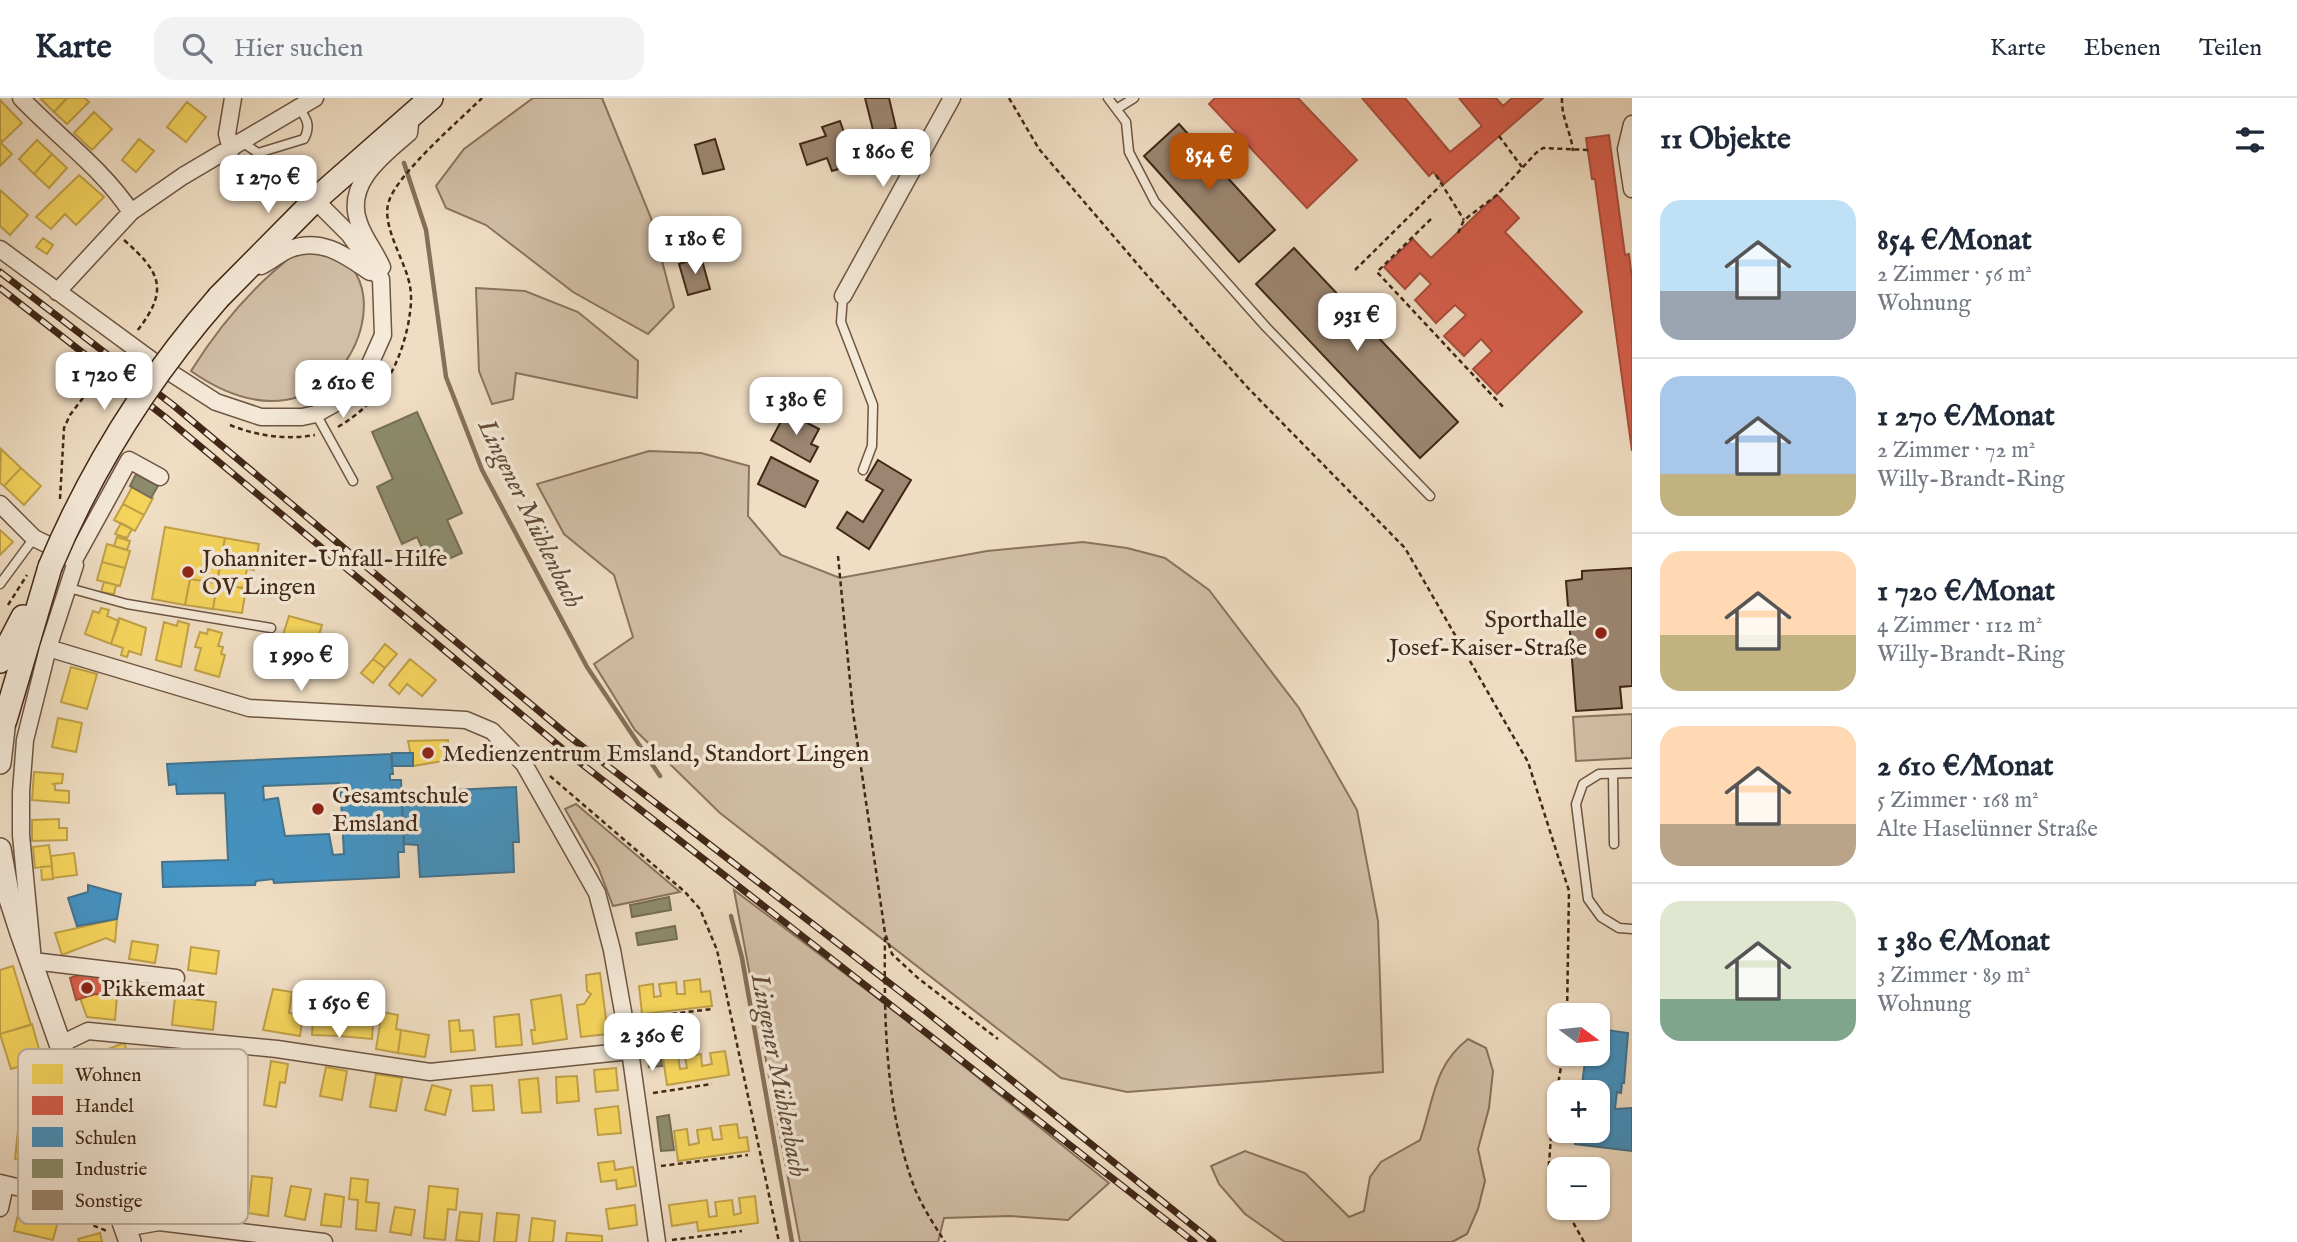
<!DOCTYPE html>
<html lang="de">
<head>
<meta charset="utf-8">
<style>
  body { margin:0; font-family:"IM FELL English",serif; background:#f2f2f3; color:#1f2937; height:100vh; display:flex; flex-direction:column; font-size:26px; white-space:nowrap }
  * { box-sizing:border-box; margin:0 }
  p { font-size:23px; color:#747a83 }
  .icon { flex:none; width:38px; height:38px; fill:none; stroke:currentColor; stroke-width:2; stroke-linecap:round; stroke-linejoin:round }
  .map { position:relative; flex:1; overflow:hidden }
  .side { display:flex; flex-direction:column; background:#fff; width:665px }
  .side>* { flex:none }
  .needle { width:46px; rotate:105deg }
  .buttons { position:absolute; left:1547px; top:905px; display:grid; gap:14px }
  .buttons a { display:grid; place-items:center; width:63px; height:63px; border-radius:14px; background:#fff; box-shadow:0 2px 5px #0004; font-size:35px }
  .price { position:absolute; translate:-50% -60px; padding:0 16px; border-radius:14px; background:#fff; color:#222; font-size:23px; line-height:46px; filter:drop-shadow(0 2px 4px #0008) }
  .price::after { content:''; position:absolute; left:50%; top:42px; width:21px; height:16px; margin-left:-10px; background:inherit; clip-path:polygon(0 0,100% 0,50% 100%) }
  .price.active { background:#b45309; color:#fff }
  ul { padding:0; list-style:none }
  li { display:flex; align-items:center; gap:21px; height:175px; padding:0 28px }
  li+li { border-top:2px solid #e0e1e3 }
  li span { display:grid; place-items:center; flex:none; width:196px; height:140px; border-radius:21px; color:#555 }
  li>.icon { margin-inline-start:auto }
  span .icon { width:84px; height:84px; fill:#fffc; stroke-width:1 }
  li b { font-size:30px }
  h2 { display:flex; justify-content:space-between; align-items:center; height:84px; padding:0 28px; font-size:30px }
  header { display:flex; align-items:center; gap:42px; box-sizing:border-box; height:98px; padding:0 35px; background:#fff; border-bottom:2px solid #e0e1e3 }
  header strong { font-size:33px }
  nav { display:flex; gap:38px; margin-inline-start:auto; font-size:24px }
  .search { width:490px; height:63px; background:#f2f2f3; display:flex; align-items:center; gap:18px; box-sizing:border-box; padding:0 24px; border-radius:21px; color:#747a83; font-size:26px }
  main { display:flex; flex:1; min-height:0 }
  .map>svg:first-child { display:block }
</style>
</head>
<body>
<header>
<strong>Karte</strong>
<div class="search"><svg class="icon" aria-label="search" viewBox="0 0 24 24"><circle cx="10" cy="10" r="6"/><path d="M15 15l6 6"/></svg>Hier suchen</div>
<nav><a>Karte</a><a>Ebenen</a><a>Teilen</a></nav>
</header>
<main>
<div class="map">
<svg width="1632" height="1144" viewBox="0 0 1632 1144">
  <rect width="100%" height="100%" fill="#f0dec4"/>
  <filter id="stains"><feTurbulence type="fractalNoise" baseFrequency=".00286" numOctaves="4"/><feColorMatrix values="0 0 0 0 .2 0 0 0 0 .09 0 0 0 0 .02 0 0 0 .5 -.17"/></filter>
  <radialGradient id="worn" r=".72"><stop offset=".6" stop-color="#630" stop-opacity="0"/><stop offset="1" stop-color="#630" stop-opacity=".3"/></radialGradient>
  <!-- green -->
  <path fill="#d2bfa7" stroke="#8a735f" stroke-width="2" d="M533 0H602L651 120 674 209 648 236 573 194 486 127 446 110 436 88 464 51Z
    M296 155C305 155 319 152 328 155 413 178 339 377 191 273 219 228 254 187 296 155Z
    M476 190 525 193 578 214 638 263 637 300 516 275 513 301 492 306 479 273Z
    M649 353 701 355 749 368 748 418 781 457 840 480 987 453 1083 444 1127 450 1165 460 1209 492 1299 610 1357 712 1378 823 1383 974 1127 994 1061 980 720 715 635 632 594 566 633 539 614 477 564 436 537 386Z
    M1632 616V660L1576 663 1573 619Z
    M576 706 680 794 613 808 598 769 565 711Z
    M734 792 909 924 1109 1085 1068 1122 1009 1118 944 1120 938 1144H800Z
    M1468 941 1486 950 1493 973 1489 1010 1478 1051 1485 1083 1478 1111 1467 1136 1452 1144H1285L1245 1116 1219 1086 1211 1068 1245 1053 1305 1075 1349 1119 1364 1113 1370 1079 1381 1064 1420 1042C1434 1003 1433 968 1468 941Z"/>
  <!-- homes -->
  <path fill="#f6d55c" stroke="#c0a147" stroke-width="2" d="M40 0H64L66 1 54 14Z
    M67 0H85L89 4 67 26 54 14Z
    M0 2 22 25 2 44 0 41Z
    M187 4 206 19 186 44 167 29Z
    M94 14 112 31 92 52 74 35Z
    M139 41 154 53 136 74 122 62Z
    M37 42 52 56 34 76 19 61Z
    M0 44 12 56 0 68Z
    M52 56 67 70 49 90 34 76Z
    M79 77 104 99 76 127 65 116 51 131 36 119Z
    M0 92 28 117 10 137 0 128Z
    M43 140 53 147 47 156 36 149Z
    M1 351 21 370 4 388 0 385Z
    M21 370 41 388 24 407 4 388Z
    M132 389 153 400 144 417 123 406Z
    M123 406 144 417 135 433 114 422Z
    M121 425 132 431 127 440 115 436Z
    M165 429 225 440 217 485 190 481 185 507 152 501Z
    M0 432 13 444 0 457Z
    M117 439 130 443 127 452 114 448Z
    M225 440 259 446 254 472 220 466Z
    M107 446 130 453 125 470 102 464Z
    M102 464 125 470 120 488 97 482Z
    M220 466 247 471 243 490 217 485Z
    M190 481 217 485 213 511 185 507Z
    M104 484 116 487 114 496 101 494Z
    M217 485 246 491 242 515 213 511Z
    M101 510 109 512 107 518 119 523 111 546 85 536 93 513 99 515Z
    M289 518 322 527 315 550 282 540Z
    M119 520 146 530 141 557 129 553 127 559 121 557 123 550 111 546Z
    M178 523 189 526 181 569 156 562 164 524 177 528Z
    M208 531 222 535 218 548 223 549 221 556 225 557 219 579 195 572 201 550 195 549 200 534 207 536Z
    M385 546 397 556 385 570 373 561Z
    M373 561 385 570 373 585 361 575Z
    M410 561 436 582 422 598 407 586 399 596 389 587Z
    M71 569 97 576 87 611 61 604Z
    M58 620 82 625 76 654 52 649Z
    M448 642 449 662 413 668 408 643Z
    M34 674 63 676 62 685 52 686 55 687V692L69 693V705L32 702Z
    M59 721V730H67V742L32 743V722Z
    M49 747 52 768 35 770 33 749Z
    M74 755 77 777 53 780 51 758Z
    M52 768 53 781 42 782 41 769Z
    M117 821 115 844 106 840 62 857 55 835Z
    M132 843 158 847 155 865 129 861Z
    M191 849 219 853 216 876 188 872Z
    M13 868 31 927 0 936V872Z
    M600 875 608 936 581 939 577 907 584 906 591 896 587 893 586 877Z
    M700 881 701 894 710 893 712 908 642 916 639 888 653 886 654 899 661 898 659 886 676 884 677 896H685L684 883Z
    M273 891 292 894 289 915 303 917 300 938 263 932Z
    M95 896 117 898 115 922 87 919 80 900Z
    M561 897 567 941 533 946 531 932H535L531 902Z
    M175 899 216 904 213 932 172 927Z
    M314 905 342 907 340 938 312 937Z
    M342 907 374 909 372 941 340 938Z
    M382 914 398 917 396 931 401 932 398 955 376 951Z
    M519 916 522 947 496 949 494 919Z
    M459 922 460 933 473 932 475 952 451 954 449 923Z
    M32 926 42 962 11 971 0 936Z
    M401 932 429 937 425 959 398 955Z
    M124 945 140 988 115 996 100 954Z
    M725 953 729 977 667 987 663 960 678 958 680 971 687 970 685 959 701 956 702 968 712 966 710 955Z
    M271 963 288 966 285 985 280 984 276 1009 264 1007Z
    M326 969 347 973 342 1002 320 998Z
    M616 970 618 992 596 994 594 972Z
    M376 976 402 980 396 1013 370 1009Z
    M577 978 579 1003 557 1005 556 979Z
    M538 980 541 1014 522 1015 519 982Z
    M432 987 451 992 445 1017 425 1012Z
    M492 987 494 1012 473 1013 471 988Z
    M618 1008 621 1035 598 1037 595 1011Z
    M55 1012 61 1028 64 1027 70 1055 62 1067 43 1064V1067L15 1061 18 1032 27 1022Z
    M737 1026 739 1040 747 1039 749 1053 678 1063 674 1033 687 1031 689 1047 699 1045 697 1032 711 1030 713 1042 722 1041 720 1028Z
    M614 1063 615 1072 633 1069 636 1088 617 1091 616 1082 601 1084 598 1065Z
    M252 1078 272 1080 268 1118 248 1115Z
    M351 1080 368 1082 366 1104 379 1105 376 1133 356 1131 358 1102 349 1101Z
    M291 1088 311 1091 305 1122 285 1118Z
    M429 1088 458 1091 456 1112 448 1111 445 1142 424 1140Z
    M325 1096 344 1099 341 1129 321 1127Z
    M755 1098 758 1125 698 1133 697 1124 672 1128 669 1107 707 1102 709 1119 717 1118 715 1104 732 1102 734 1117 741 1115 739 1100Z
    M635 1107 637 1127 609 1131 606 1111Z
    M20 1109 59 1119 53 1142 14 1133Z
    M395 1109 415 1112 411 1137 390 1134Z
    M460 1114 482 1116 479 1144 456 1142Z
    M497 1115 519 1117 516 1144H494Z
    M532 1120 555 1123 553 1144H529Z
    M100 1135 102 1144H79L78 1141Z
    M567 1135 602 1138V1144H566Z"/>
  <!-- shops -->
  <path fill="#d6604d" stroke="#a94f3d" stroke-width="2" d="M1215 0H1298L1357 62 1307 110 1209 6Z
    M1362 0H1405L1450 54 1482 28 1459 0H1496L1503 8 1512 0H1543L1444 86 1433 74 1429 78Z
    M1609 37 1625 157 1629 156 1632 180V353L1595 81H1592L1586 40Z
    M1497 97 1519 120 1505 134 1582 214 1497 296 1473 271 1492 253 1481 241 1464 258 1444 238 1466 217 1455 207 1436 225 1415 202 1431 186 1420 175 1405 191 1384 169 1413 141 1431 160Z
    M82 876 113 880 111 897 95 896 76 902 70 880Z"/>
  <!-- schools -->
  <path fill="#4393c3" stroke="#42738f" stroke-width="2" fill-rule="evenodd" d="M392 655H413V668H392Z
    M391 656 393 676H390V682H401L402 701 404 754H398L399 779 274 785 273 781 256 783 255 787 163 789 162 764 228 762 225 695 177 696 176 686 169 687 167 666ZM340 685 344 756 333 757 329 736 285 738 278 700 264 702 263 688Z
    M516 689 519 744H513L514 774 420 779 418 747 404 746 402 701 410 700V694Z
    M88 787 121 796 117 821 77 828 68 800 88 794Z
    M1607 932 1628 935 1624 985H1622L1621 995 1617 994 1615 1011 1632 1010V1053L1575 1046 1576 1032H1598V994H1581L1586 956H1598V944L1605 945Z"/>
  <!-- industry -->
  <path fill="#8c8c6e" stroke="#766e54" stroke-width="2" d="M417 314 462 415 447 422 462 455 431 469 417 439 402 446 377 389 393 381 372 334Z
    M136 376 158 388 151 400 130 388Z
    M669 799 671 812 632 819 630 807Z
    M675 828 677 841 638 847 636 835Z
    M656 923 662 968 649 969 644 924Z
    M669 1017 674 1052 661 1053 657 1019Z"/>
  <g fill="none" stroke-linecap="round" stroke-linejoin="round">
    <!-- stream -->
    <path stroke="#86705b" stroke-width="4.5" d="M404 65 426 132 446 279 482 372 587 569 660 678
      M731 818 742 860 792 1144"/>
  </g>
  <!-- building -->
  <path fill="#9c8671" stroke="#412717" stroke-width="2" d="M865 0H889L896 30 874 36Z
    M840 23 855 66 832 73 827 60 807 67 800 46 826 38 822 29Z
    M1179 26 1275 132 1239 164 1144 58Z
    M715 41 724 71 703 76 695 47Z
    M1294 150 1458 324 1420 360 1256 186Z
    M701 159 710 191 688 197 679 166Z
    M786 314 819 331 811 346 818 349 810 364 771 342Z
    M771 359 818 383 805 409 758 386Z
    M878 362 911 382 869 451 837 430 847 414 863 424 883 392 866 382Z
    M1632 470V588L1620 589 1622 610 1576 613 1566 483 1582 481V473Z"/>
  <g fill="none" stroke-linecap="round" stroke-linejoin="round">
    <defs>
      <path id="service" d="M1108 0 1126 24 1129 54 1155 104 1266 229 1430 398
        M1118 10 1134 0
        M242 44 258 55 304 41C311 28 307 21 299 10
        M843 198 841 224 873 307 872 348 863 372
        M316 316 353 383
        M0 486 34 440
        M69 490 127 506 271 530
        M1632 675 1599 676 1583 686 1576 706 1588 801 1601 819 1619 830 1632 831
        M1613 676 1614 746"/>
      <path id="minor" d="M21 0C57 38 102 70 131 114
        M1632 26 1626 51 1632 91
        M231 52 227 36 233 0
        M0 151 154 264 216 304 261 319H302L316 316 341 302 365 277 383 237 381 181 349 136 315 102
        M252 164 261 168C271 163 280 155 290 151 321 139 345 157 370 174
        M382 169C375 153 364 140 359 125 344 86 383 57 409 35L411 17
        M57 194 131 114 183 78 315 0
        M843 198 952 0
        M0 406 34 440 69 457 75 467 48 550 25 642 21 694V737L33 863 176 880
        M74 462 129 362 160 379
        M48 550 249 610 466 622 492 633 524 666 597 795 612 852 630 953 657 1144
        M61 946 88 933 277 951 430 974 630 953
        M0 1085 58 1099 113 1094
        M0 1110 5 1087
        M125 1130 159 1124 324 1144"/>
      <path id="tertiary" d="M0 665 5 622
        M0 751 8 795 21 835 130 1144"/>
      <path id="secondary" d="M219 199 315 102 431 0
        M0 563 23 519
        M0 621 5 622 50 469"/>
    </defs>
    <!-- service casing -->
    <use href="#service" stroke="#6d5542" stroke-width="11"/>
    <!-- minor casing -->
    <use href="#minor" stroke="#6d5542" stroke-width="19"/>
    <!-- tertiary casing -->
    <use href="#tertiary" stroke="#6d5542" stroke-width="24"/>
    <!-- secondary casing -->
    <use href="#secondary" stroke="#412717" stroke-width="26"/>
    <!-- path -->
    <path stroke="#412717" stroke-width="2.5" stroke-dasharray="5 3.5" stroke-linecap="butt" d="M1009 0 1039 51 1145 175 1248 290 1405 450 1528 664 1569 793 1567 917
      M1562 0C1561 19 1571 34 1573 53
      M1499 38 1522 69
      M1436 77 1464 122
      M1431 121 1377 174 1505 311
      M1458 135 1464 122 1497 97 1536 55 1543 50 1588 52
      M124 142C160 174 170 191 137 233
      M1355 172 1440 88
      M230 327C257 338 286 342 315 337
      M338 329C378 305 398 273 408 227 411 210 413 196 408 180 402 158 381 125 389 103 398 75 460 22 482 0
      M60 401 64 330 70 317 99 279
      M838 458 853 614 885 835 892 856 919 881 998 941
      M8 507 27 477
      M550 678 685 794 700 811 717 852 779 1144
      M885 839C884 920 885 1005 912 1083 919 1104 933 1125 945 1144
      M638 920 712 911
      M653 995 712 986
      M661 1068 748 1057
      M77 1083 74 1076 82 1060
      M1559 1099 1548 1080 1552 1024 1563 956
      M1565 1110 1584 1144
      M88 1112 92 1127 107 1133
      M672 1142 742 1133"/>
    <!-- service -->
    <use href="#service" stroke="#f5ead9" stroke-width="8"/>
    <!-- minor -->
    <use href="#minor" stroke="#f5ead9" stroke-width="16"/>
    <!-- tertiary -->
    <use href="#tertiary" stroke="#f5ead9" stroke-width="21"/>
    <!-- secondary -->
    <use href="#secondary" stroke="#f5ead9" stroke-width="23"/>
    <defs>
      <path id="rail" d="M0 174 173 307 570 639 923 911 1213 1144
        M0 190 165 319 564 652 1194 1144"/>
    </defs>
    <!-- rail casing -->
    <use href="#rail" stroke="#412717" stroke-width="7"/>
    <!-- rail -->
    <use href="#rail" stroke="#f5ead9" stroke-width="4.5" stroke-dasharray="13" stroke-linecap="butt"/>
    <defs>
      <path id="secondary-bridge" d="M50 469C92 369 148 280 219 199"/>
    </defs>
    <!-- secondary-bridge casing -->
    <use href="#secondary-bridge" stroke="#412717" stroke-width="26" stroke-linecap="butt"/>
    <!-- secondary-bridge -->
    <use href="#secondary-bridge" stroke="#f5ead9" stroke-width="23"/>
  </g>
  <!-- markers -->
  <g fill="#8f2418" stroke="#f5ead9" stroke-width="2.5">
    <circle cx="188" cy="474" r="7"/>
    <circle cx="1601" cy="535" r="7"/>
    <circle cx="428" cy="655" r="7"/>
    <circle cx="318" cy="711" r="7"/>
    <circle cx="87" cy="890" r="7"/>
  </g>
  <g text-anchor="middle" stroke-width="7" stroke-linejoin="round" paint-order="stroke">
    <!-- poi labels -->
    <g font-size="24" fill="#412717" stroke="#f5ead9" text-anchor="start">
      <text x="202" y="468">Johanniter-Unfall-Hilfe<tspan x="202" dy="28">OV Lingen</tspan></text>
      <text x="1587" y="529" text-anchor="end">Sporthalle<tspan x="1587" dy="28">Josef-Kaiser-Straße</tspan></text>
      <text x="442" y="663">Medienzentrum Emsland, Standort Lingen</text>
      <text x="332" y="705">Gesamtschule<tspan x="332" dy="28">Emsland</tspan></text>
      <text x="101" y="898">Pikkemaat</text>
    </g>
    <!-- water labels -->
    <g font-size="26" font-style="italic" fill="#644b39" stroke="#f5ead9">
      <text transform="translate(531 415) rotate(64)" y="9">Lingener Mühlenbach</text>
      <text transform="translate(780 977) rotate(79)" y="9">Lingener Mühlenbach</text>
    </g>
  </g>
  <!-- legend -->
  <rect x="18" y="951" width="230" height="175" rx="10" fill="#f5ead9" stroke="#bfb09f" stroke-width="2"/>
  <rect x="32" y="966" width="31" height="20" fill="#f6d55c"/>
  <rect x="32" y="998" width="31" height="19" fill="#d6604d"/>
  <rect x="32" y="1029" width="31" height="20" fill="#4393c3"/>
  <rect x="32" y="1061" width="31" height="19" fill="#8c8c6e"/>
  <rect x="32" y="1092" width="31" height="20" fill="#9c8671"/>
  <g font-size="19" fill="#412717">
    <text x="75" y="983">Wohnen</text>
    <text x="75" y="1014">Handel</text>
    <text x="75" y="1046">Schulen</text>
    <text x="75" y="1077">Industrie</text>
    <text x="75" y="1109">Sonstige</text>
  </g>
  <rect width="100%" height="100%" filter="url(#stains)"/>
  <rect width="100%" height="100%" fill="url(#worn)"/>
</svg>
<div class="buttons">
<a><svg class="needle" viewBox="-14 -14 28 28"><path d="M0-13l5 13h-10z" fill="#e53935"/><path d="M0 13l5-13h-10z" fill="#747a83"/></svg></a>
<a>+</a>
<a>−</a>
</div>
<b class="price" style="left:883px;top:91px">1 860 €</b>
<b class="price active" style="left:1209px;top:95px">854 €</b>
<b class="price" style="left:268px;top:117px">1 270 €</b>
<b class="price" style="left:695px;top:178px">1 180 €</b>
<b class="price" style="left:1357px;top:255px">931 €</b>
<b class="price" style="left:104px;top:314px">1 720 €</b>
<b class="price" style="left:343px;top:322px">2 610 €</b>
<b class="price" style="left:796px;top:339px">1 380 €</b>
<b class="price" style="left:301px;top:595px">1 990 €</b>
<b class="price" style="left:339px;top:942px">1 650 €</b>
<b class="price" style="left:652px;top:975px">2 360 €</b>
</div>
<section class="side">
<h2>11 Objekte<svg class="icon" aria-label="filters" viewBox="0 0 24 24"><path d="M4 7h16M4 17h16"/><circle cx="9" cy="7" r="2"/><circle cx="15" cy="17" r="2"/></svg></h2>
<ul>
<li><span style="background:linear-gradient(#bfe0f5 65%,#9aa5b1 0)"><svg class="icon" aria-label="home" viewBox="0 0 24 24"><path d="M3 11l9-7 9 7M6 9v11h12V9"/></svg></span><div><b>854 €/Monat</b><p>2 Zimmer · 56 m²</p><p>Wohnung</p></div></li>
<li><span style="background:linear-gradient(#a9c7e8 70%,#c2b280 0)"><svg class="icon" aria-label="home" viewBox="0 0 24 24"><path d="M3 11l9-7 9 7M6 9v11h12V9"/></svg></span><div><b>1 270 €/Monat</b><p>2 Zimmer · 72 m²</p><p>Willy-Brandt-Ring</p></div></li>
<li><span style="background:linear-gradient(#ffd9b3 60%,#c2b280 0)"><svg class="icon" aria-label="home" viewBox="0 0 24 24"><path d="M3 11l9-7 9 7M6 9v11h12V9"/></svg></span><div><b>1 720 €/Monat</b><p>4 Zimmer · 112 m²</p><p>Willy-Brandt-Ring</p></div></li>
<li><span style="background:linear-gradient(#ffd9b3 70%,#b9a48a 0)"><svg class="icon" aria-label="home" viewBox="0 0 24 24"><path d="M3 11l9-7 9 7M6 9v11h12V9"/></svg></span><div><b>2 610 €/Monat</b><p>5 Zimmer · 168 m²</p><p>Alte Haselünner Straße</p></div></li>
<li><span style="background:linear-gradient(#dfe7d0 70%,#7fa58c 0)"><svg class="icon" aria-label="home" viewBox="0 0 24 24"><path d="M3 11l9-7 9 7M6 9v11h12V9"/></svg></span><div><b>1 380 €/Monat</b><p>3 Zimmer · 89 m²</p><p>Wohnung</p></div></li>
</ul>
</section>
</main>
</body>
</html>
